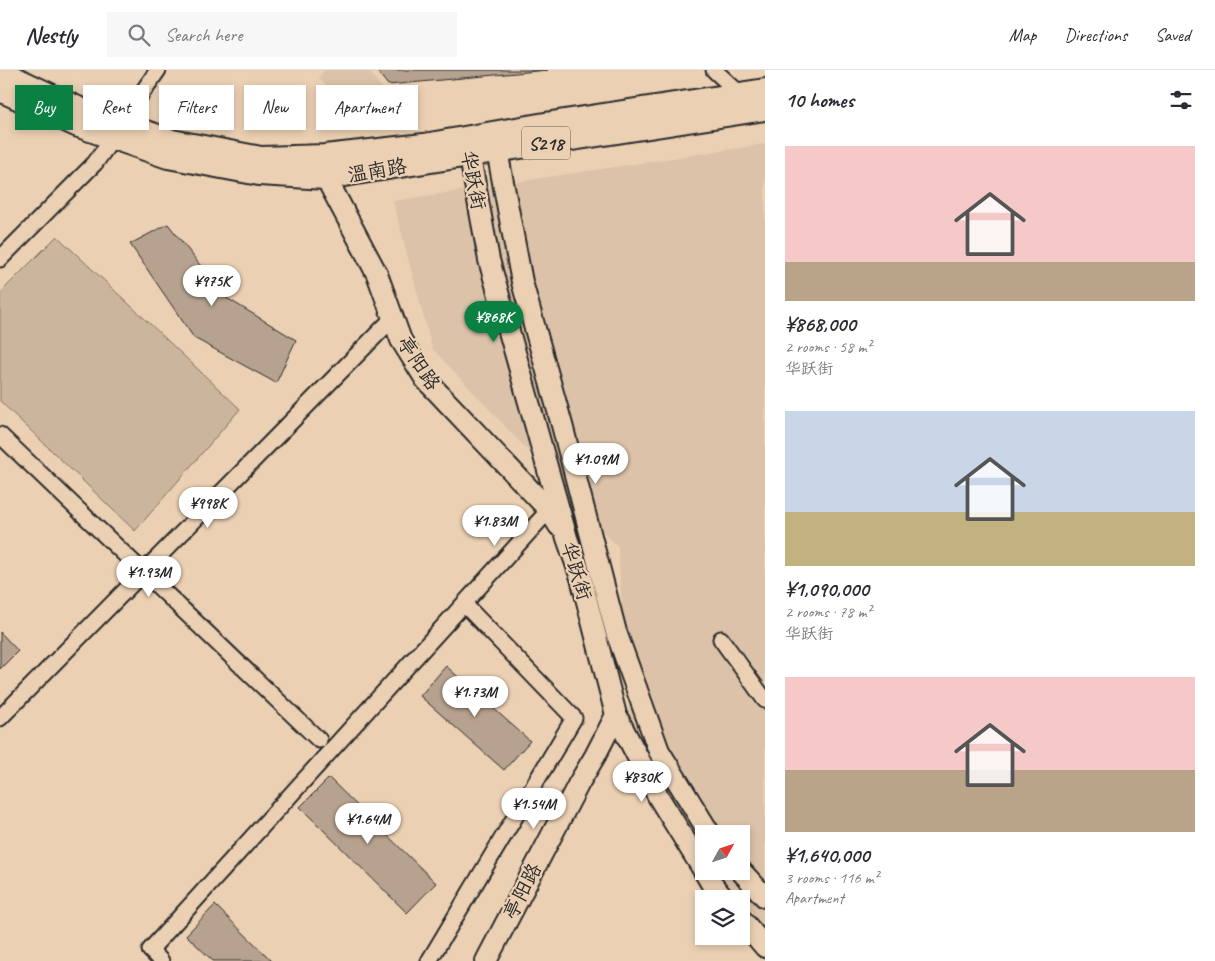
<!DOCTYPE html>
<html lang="en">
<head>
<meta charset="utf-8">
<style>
  body { margin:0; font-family:Caveat,"LXGW WenKai TC",sans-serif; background:#f7f7f7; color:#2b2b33; height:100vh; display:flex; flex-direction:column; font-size:19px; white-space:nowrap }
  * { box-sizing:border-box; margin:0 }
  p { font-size:16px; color:#7c7c81 }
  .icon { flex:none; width:28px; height:28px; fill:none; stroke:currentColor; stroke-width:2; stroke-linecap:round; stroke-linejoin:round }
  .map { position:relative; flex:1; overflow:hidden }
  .details { display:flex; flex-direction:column; background:#fff; width:450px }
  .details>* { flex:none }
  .banner { position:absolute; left:15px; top:15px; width:475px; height:45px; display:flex; gap:10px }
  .needle { width:32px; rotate:50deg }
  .controls { position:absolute; left:695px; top:755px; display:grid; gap:10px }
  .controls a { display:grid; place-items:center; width:55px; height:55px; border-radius:0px; background:#fff; box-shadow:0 2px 8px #0003; font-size:25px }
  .price { position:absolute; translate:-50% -42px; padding:0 11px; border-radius:18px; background:#fff; color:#222; font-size:16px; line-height:32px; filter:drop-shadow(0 1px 2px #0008) }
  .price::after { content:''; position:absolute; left:50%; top:30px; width:15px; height:11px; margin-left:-8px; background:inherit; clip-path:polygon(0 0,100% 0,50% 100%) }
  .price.on { background:#0b8043; color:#fff }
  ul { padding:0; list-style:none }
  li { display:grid; align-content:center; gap:10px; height:265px; padding:0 20px }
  li span { display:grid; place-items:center; height:155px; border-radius:0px; color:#555 }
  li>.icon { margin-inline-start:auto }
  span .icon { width:90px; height:90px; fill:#fffc; stroke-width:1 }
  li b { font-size:21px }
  h2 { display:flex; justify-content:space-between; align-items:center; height:60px; padding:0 20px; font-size:21px }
  .pill { padding:0 18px; border-radius:0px; background:#fff; box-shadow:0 2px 8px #0003; font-size:18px; line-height:45px }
  .pill.on { background:#0b8043; color:#fff }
  header { display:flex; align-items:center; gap:30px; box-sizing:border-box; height:70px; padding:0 25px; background:#fff; border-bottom:1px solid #e1e1e2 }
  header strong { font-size:24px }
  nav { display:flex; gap:28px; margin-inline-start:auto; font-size:18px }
  .search { width:350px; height:45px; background:#f7f7f7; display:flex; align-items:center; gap:12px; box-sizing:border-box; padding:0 18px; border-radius:0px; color:#7c7c81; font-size:19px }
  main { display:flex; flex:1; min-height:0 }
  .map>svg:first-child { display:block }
</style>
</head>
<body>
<header>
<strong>Nestly</strong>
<div class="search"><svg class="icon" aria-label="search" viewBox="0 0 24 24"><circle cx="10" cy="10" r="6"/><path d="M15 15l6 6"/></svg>Search here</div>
<nav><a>Map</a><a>Directions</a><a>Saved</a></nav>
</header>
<main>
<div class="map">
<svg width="765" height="891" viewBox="0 0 765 891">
  <rect width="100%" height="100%" fill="#ebd0b3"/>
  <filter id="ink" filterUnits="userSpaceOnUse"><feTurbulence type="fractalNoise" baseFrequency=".02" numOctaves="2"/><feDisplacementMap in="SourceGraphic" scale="10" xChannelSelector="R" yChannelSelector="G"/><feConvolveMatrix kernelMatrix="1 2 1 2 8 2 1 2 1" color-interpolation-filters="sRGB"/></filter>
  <g filter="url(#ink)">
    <!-- built -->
    <path fill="#dbc2a8" d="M324 0H368L390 28 360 54 319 8Z
      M765 74V866L741 837V829H734L711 801H741V764H704V792L634 709 618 477 432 278 393 131Z"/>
    <!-- green -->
    <path fill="#ccb59d" stroke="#7c7064" d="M57 166 240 339 135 461 0 331V223Z"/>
    <!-- building -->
    <path fill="#b6a28e" stroke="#2b2b2b" d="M376 0H548L388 15Z
      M168 154 225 227 296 270 276 313 194 268 130 174Z
      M0 562 18 581 0 599Z
      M446 596 530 671 504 700 420 626Z
      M329 708 436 813 407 843 300 737Z
      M215 835 272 891H213L186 865Z"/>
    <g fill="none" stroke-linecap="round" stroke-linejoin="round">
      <defs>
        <path id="street" d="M714 0 740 24
          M0 189 95 93 113 68 121 53 158 0
          M0 365 319 670
          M721 569 765 630
          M0 648 393 248
          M161 891 150 880 549 440
          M429 891 574 648 464 534"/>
        <path id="secondary" d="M494 65 522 212 562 355 616 562 659 681 710 764
          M467 71 489 190 567 468 581 508 616 645 659 728 704 801
          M325 93 326 108 377 204 401 270 426 310 549 440 559 456
          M704 801 711 813 724 829
          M741 801 765 827
          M741 849 765 877
          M486 891 579 713 595 686 616 645"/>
        <path id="primary" d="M1 0 8 5 82 40 172 71 261 88 325 86 424 75 545 54 765 20
          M0 20 76 55 168 87 259 104 326 108 431 91 765 39"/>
      </defs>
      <!-- street casing -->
      <use href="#street" stroke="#2b2b2b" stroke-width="19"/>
      <!-- secondary casing -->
      <use href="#secondary" stroke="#2b2b2b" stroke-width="24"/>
      <!-- primary casing -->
      <use href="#primary" stroke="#2b2b2b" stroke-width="26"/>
      <!-- street -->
      <use href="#street" stroke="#ebd0b3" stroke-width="15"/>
      <!-- secondary -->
      <use href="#secondary" stroke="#ebd0b3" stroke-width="20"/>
      <!-- primary -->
      <use href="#primary" stroke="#ebd0b3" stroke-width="22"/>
    </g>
  </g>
  <g text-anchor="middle" stroke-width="4.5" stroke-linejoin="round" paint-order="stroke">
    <!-- shield labels -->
    <rect fill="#ebd0b3" stroke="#655c54" stroke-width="1" x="522" y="56.5" width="48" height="33" rx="4"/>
    <g font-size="19" font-weight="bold" fill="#2b2b2b">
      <text x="546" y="80">S218</text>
    </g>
    <!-- street labels -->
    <g font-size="20" fill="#2b2b2b" stroke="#ebd0b3">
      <text transform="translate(377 100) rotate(-10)" y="7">温南路</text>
      <text transform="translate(474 110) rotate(79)" y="7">华跃街</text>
      <text transform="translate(419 293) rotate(56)" y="7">亭阳路</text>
      <text transform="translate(577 501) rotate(73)" y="7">华跃街</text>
      <text transform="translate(522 821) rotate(-63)" y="7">亭阳路</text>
    </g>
  </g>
</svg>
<div class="controls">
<a><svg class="needle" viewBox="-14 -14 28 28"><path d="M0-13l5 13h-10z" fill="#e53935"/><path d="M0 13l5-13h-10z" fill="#7c7c81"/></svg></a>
<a><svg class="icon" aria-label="layers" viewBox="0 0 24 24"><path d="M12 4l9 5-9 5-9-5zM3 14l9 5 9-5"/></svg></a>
</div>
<b class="price" style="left:212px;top:237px">¥975K</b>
<b class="price on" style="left:494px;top:273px">¥868K</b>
<b class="price" style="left:596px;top:415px">¥1.09M</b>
<b class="price" style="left:208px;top:459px">¥998K</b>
<b class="price" style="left:495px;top:477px">¥1.83M</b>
<b class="price" style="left:149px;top:528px">¥1.93M</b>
<b class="price" style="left:475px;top:648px">¥1.73M</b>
<b class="price" style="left:642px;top:733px">¥830K</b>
<b class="price" style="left:534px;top:760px">¥1.54M</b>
<b class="price" style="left:368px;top:775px">¥1.64M</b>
<div class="banner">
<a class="pill on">Buy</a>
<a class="pill">Rent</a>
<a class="pill">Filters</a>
<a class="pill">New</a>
<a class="pill">Apartment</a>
</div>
</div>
<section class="details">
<h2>10 homes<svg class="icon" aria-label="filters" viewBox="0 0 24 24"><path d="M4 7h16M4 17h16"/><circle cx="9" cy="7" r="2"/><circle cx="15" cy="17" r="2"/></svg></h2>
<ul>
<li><span style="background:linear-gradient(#f6c9c9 75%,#b9a48a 0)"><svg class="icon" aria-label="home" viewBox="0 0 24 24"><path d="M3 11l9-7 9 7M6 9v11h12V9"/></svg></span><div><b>¥868,000</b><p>2 rooms · 58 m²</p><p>华跃街</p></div></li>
<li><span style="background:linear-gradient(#c9d6e8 65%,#c2b280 0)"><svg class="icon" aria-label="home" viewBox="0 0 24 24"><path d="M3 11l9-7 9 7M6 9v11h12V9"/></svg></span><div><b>¥1,090,000</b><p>2 rooms · 78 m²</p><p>华跃街</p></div></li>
<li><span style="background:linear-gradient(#f6c9c9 60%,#b9a48a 0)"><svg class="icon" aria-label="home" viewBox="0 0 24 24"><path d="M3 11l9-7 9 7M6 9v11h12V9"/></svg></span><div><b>¥1,640,000</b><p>3 rooms · 116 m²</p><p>Apartment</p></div></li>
</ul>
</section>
</main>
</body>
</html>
